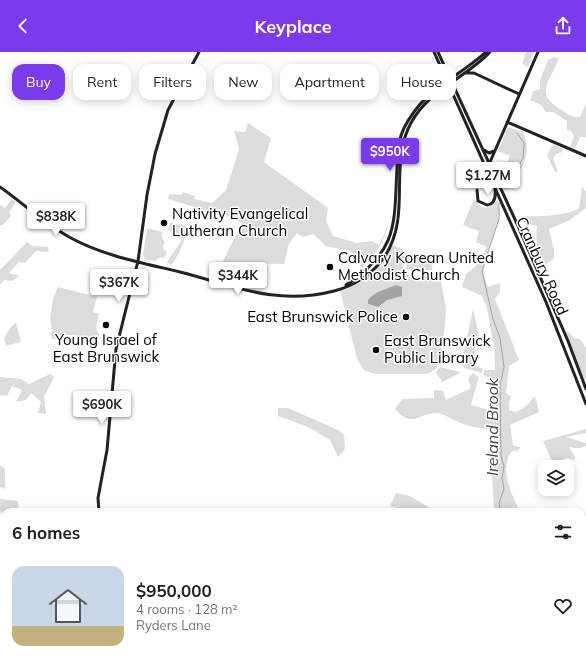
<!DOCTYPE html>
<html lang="en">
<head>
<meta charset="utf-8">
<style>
  body { margin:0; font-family:Mulish,sans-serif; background:#f6f6f6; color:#202124; height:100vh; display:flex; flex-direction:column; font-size:15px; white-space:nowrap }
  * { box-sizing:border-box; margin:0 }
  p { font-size:13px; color:#757577 }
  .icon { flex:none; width:22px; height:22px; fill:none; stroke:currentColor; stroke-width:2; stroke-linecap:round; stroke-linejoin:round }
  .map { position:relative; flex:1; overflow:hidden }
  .sheet { position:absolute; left:0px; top:456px; width:586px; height:156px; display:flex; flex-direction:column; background:#fff; border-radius:12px 12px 0 0; box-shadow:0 2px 10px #0003 }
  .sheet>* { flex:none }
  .banner { position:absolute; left:12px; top:12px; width:562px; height:36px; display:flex; gap:8px }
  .tools { position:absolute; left:538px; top:408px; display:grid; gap:8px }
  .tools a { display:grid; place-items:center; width:36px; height:36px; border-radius:8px; background:#fff; box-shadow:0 2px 10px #0003; font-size:20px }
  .price { position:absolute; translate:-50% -34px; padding:0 9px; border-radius:4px; background:#fff; color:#222; font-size:13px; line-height:26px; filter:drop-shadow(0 1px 2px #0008) }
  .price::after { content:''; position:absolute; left:50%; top:24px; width:12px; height:9px; margin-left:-6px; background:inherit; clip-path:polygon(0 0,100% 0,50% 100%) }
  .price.selected { background:#7c3aed; color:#fff }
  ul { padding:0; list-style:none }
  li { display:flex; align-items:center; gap:12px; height:100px; padding:0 12px }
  li span { display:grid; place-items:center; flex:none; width:112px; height:80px; border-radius:12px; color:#555 }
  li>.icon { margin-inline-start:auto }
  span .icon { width:48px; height:48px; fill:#fffc; stroke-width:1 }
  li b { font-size:17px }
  h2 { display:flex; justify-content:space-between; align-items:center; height:48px; padding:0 12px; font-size:17px }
  .tag { padding:0 14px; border-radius:12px; background:#fff; box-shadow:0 2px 10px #0003; font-size:14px; line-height:36px }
  .tag.selected { background:#7c3aed; color:#fff }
  header { display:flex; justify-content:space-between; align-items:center; height:52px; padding:0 12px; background:#7c3aed; color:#fff; font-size:18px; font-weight:700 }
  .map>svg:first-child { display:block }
</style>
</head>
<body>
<header><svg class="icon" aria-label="back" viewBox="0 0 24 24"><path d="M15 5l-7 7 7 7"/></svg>Keyplace<svg class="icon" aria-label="share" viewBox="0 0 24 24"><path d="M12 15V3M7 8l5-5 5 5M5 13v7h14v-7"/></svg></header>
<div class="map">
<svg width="586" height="612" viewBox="0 0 586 612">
  <rect width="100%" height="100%" fill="#fff"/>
  <!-- green -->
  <path fill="#dcdcdc" d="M526 0H534L528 15 522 12Z
    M554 5 559 6C553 26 532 41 560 57 567 61 571 66 580 65L586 52V85H580L575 97 570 95 574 84 571 79 567 78V69L553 60H546L541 53 530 48 534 39 540 37V28L548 8Z
    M248 71 271 86 264 110 328 156 326 169 333 184 356 191 372 189 379 193 389 171C384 190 376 202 362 216L350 199 326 194 313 182 303 185 297 181 289 192 284 212 222 211 242 171 210 155 207 159 168 147 169 142 181 143 183 140 195 144 194 147 212 151 226 138 239 97 234 79 245 80Z
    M508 75 523 80C532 101 524 111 514 129V133L505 139 499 125 503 122 510 104 498 99Z
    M553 92 563 97 562 100 556 102 553 107 558 119 555 120 547 103Z
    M582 134 586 140V156L570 168 549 177 554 198V206L548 211 539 214C538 200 535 187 537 174L524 170 521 164C536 165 567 164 579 156Z
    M12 147 16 150 9 160 11 164 4 172 0 174V153L5 156Z
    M474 147 479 153 485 156 495 152 497 148C507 163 483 201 484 220 484 225 486 231 488 235L500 231V240L495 247 519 308 509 314 506 341 511 344 509 351V358L516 360C529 354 527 352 535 344L539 360 510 373 513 394 520 395 519 398 511 400C499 420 512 441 520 460H494L492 422 499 386 495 377C482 377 471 375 458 370 451 367 445 362 438 361 418 360 414 378 395 357L402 347 434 346V338L443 339 446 348 471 336 468 327 473 321 479 325 471 353 489 358 497 331 496 329 489 327 488 325 483 323 484 318H495L494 290 491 287 492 284 487 256 482 244 462 235 466 222 475 215 487 195 476 190 479 179 463 173Z
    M170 171 188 174C185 188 180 203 171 213L167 210 182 188 180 182 168 178Z
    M147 176 163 180 161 183 165 191 163 193V197L167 200 165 205 159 206 155 209 145 207 143 203Z
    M27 190 32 194 48 195 49 200 36 199 25 211 19 210 9 221 19 224 12 229 5 228 0 232V218Z
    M391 193 400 196 406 201 403 216 408 220V225L440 224 446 256 445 273 439 311 436 317 427 322H375L364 318 357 307 340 238C364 227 377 216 391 193Z
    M407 203 433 206 432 218 406 217Z
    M58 235 97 245 93 260 99 262 96 276 99 283 93 292C85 283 76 283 64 283L63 287H52L50 282 52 277 50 267 53 247Z
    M473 257 479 284 476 286 474 312 476 314 483 317 482 321 464 316V314L461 313Z
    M16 270 21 290 6 294 4 286 10 276Z
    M569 280 574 286 580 287 586 296V328L583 326 566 281Z
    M440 315 460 320V321L442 330 436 320Z
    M50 322 54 325 44 345 46 362 38 361 41 350 31 341 26 348 16 350 22 338 12 334 7 344 0 343V325L21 327 29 332Z
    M278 356H288L338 378 344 383 345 397 338 405 330 388 308 375 278 364Z
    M586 377V381L566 385 586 391V394C579 397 575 396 569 395L575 405 574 408 567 406 553 411 543 389Z
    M0 413 5 417V437L0 435Z
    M396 441 410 444 437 460H406L390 454Z
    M0 447 18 449 19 460H4V464L0 459Z
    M582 524 586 525V587H582Z"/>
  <!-- water -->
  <path fill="#a3a3a3" d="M396 233 402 235V244L387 248 378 255 368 252V248C375 239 387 237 396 233Z"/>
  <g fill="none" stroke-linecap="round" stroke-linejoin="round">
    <!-- stream -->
    <path stroke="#a3a3a3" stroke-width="1" d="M507 135 523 106 524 91 517 81
      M499 151V167L482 219 493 267 500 286 504 315 500 333 501 404 504 414 502 426 504 437 499 451 501 460
      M503 612V608"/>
    <!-- secondary -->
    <path stroke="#222" stroke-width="3" d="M434 0 546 250 586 352
      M438 0 518 174 568 289 586 337
      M465 21H474L519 42
      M441 38H446L453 42
      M507 70 586 104
      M484 98 489 101 494 99
      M487 117 538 0
      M0 135C24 152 45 172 71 186 104 204 143 211 180 220 235 234 276 254 334 239 354 234 373 222 385 204 412 163 388 112 411 71 428 38 466 26 490 0
      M477 138 478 149 487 153C495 152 496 145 495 137
      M346 233C399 198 394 172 397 115 398 101 398 88 404 76 425 35 454 29 486 0
      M99 460 98 446 107 398 116 297 138 209 147 143 155 102 168 58 199 0
      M0 509 4 508
      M145 608 146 612
      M343 608 351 612"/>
  </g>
  <!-- markers -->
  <g fill="#000" stroke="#fff" stroke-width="1.5">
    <circle cx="164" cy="171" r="4"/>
    <circle cx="330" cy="215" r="4"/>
    <circle cx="406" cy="265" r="4"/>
    <circle cx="106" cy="273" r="4"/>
    <circle cx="376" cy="298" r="4"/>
  </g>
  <g text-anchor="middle" stroke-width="3" stroke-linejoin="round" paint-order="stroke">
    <!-- poi labels -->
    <g font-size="15" fill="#000" stroke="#fff" text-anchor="start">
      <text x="172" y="167">Nativity Evangelical<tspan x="172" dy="17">Lutheran Church</tspan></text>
      <text x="338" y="211">Calvary Korean United<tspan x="338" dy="17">Methodist Church</tspan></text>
      <text x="398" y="270" text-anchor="end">East Brunswick Police</text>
      <text x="106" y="293" text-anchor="middle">Young Israel of<tspan x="106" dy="17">East Brunswick</tspan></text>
      <text x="384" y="294">East Brunswick<tspan x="384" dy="17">Public Library</tspan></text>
    </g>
    <!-- street labels -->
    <g font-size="15" fill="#000" stroke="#fff">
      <text transform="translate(542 214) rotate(66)" y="5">Cranbury Road</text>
    </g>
    <!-- water labels -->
    <g font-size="16" font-style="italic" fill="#444" stroke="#fff">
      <text transform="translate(492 375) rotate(-90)" y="6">Ireland Brook</text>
    </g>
  </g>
</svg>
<div class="tools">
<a><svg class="icon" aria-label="layers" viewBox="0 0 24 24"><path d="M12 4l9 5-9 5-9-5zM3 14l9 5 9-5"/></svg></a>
</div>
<b class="price selected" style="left:390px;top:120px">$950K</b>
<b class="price" style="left:488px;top:144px">$1.27M</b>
<b class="price" style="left:56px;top:185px">$838K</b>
<b class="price" style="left:238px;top:244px">$344K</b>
<b class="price" style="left:119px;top:251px">$367K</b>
<b class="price" style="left:102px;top:373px">$690K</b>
<div class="banner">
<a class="tag selected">Buy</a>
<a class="tag">Rent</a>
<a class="tag">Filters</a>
<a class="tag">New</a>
<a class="tag">Apartment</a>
<a class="tag">House</a>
</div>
<section class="sheet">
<h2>6 homes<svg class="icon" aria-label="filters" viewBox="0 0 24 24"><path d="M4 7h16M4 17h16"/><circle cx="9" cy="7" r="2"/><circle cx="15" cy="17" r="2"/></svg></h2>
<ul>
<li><span style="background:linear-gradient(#c9d6e8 75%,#c2b280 0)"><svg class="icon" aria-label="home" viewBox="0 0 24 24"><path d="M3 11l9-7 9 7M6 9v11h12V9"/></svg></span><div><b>$950,000</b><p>4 rooms · 128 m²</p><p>Ryders Lane</p></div><svg class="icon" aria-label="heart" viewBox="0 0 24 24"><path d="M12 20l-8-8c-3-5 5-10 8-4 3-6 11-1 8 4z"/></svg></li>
</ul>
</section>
</div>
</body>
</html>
